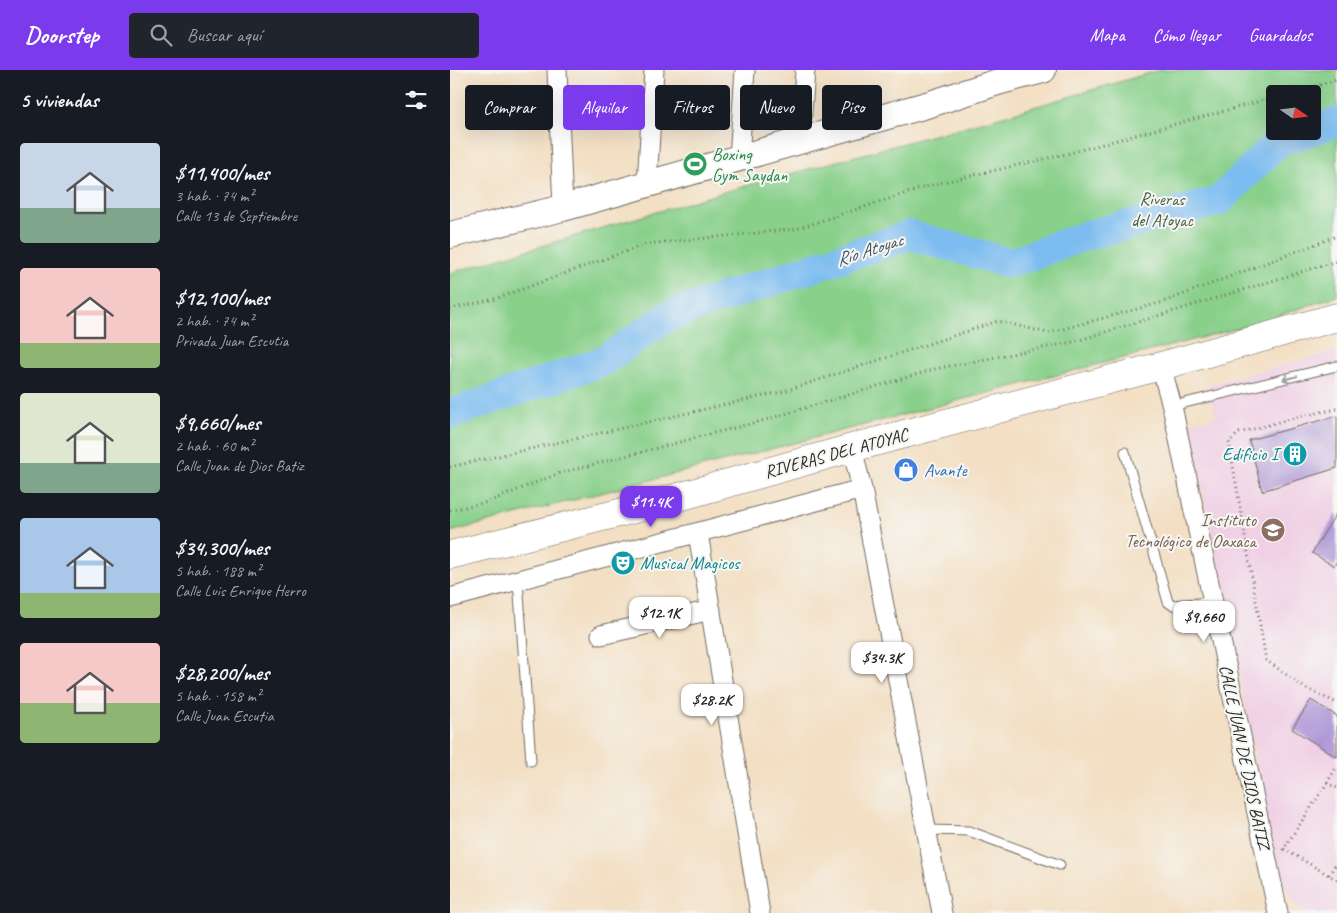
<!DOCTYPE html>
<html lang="es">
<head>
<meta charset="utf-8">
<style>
  body { margin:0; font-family:Caveat,sans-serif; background:#20242c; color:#f1f3f6; height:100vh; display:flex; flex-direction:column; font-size:19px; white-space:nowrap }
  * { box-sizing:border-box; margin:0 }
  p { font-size:16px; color:#9ea1a6 }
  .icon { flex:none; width:28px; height:28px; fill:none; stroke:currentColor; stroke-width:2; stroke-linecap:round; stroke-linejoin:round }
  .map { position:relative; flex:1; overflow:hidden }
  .details { display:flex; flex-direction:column; background:#171b24; width:450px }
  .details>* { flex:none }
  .guide { position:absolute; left:15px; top:15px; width:475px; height:45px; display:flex; gap:10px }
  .needle { width:32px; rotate:104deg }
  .buttons { position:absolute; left:816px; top:15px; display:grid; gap:10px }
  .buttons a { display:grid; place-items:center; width:55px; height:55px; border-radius:5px; background:#171b24; box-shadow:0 5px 20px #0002; font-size:25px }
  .price { position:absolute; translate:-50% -42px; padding:0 11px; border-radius:10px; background:#fff; color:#222; font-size:16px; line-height:32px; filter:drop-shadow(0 1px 2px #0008) }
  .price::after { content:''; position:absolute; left:50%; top:30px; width:15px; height:11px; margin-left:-8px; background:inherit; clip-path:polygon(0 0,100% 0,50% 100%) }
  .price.on { background:#7c3aed; color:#fff }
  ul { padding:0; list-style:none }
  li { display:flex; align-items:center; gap:15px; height:125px; padding:0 20px }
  li span { display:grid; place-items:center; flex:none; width:140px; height:100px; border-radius:5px; color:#555 }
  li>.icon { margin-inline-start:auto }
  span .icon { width:60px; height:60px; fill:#fffc; stroke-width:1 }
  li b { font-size:21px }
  h2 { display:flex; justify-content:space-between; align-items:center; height:60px; padding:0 20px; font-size:21px }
  .tag { padding:0 18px; border-radius:5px; background:#171b24; box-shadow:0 5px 20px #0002; font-size:18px; line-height:45px }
  .tag.on { background:#7c3aed; color:#fff }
  header { display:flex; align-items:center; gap:30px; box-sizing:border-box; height:70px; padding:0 25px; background:#7c3aed; color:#fff }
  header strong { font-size:24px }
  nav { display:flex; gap:28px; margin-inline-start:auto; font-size:18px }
  .search { width:350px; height:45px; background:#20242c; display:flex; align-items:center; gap:12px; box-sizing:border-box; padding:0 18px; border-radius:5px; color:#9ea1a6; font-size:19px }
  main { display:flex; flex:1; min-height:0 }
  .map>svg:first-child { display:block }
</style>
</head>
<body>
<header>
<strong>Doorstep</strong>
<div class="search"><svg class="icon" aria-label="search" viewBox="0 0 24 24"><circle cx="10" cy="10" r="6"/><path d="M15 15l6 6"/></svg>Buscar aquí</div>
<nav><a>Mapa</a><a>Cómo llegar</a><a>Guardados</a></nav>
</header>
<main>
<section class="details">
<h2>5 viviendas<svg class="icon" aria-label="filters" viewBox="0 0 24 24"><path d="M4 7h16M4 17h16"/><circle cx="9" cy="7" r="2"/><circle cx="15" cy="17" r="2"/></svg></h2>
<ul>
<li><span style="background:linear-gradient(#c9d6e8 65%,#7fa58c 0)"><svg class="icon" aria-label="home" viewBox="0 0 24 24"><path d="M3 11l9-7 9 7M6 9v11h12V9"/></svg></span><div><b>$11,400/mes</b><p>3 hab. · 74 m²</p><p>Calle 13 de Septiembre</p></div></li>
<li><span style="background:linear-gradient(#f6c9c9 75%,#8fb573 0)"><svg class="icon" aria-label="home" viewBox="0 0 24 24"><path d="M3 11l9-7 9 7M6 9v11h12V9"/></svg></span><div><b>$12,100/mes</b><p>2 hab. · 74 m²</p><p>Privada Juan Escutia</p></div></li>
<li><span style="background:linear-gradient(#dfe7d0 70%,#7fa58c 0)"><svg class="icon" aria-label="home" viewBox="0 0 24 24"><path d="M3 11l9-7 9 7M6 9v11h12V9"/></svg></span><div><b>$9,660/mes</b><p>2 hab. · 60 m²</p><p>Calle Juan de Dios Batiz</p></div></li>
<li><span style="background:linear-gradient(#a9c7e8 75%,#8fb573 0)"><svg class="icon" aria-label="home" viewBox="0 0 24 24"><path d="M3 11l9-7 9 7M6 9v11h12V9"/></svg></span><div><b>$34,300/mes</b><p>5 hab. · 188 m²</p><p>Calle Luis Enrique Herro</p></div></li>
<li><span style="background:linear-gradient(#f6c9c9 60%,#8fb573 0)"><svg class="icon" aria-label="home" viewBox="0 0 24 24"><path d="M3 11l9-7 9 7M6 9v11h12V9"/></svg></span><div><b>$28,200/mes</b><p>5 hab. · 158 m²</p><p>Calle Juan Escutia</p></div></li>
</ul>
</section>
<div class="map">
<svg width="887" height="843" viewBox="0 0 887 843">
  <rect width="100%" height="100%" fill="#f6f6f2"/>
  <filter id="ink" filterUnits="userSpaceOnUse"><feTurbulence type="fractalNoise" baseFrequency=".02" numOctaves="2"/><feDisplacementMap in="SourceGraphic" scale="10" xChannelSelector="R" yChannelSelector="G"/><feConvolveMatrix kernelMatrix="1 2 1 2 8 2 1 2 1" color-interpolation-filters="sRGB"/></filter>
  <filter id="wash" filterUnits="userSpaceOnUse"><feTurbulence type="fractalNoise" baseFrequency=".0096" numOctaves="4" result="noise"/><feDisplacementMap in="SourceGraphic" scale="20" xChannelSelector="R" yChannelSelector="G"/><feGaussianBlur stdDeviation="1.12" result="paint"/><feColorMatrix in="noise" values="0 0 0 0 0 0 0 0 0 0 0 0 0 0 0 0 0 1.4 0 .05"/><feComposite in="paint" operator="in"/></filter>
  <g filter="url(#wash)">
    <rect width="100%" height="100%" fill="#f3dfc3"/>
    <!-- built -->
    <path fill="#f0d0e4" d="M887 281V843H856L836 821 826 793 739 353 766 347 758 315Z"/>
    <!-- green -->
    <path fill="#89d08b" stroke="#5a7e5b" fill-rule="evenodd" d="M710 0H887V226L797 256 0 462V203L274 122 553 46ZM825 24H862V61H825Z"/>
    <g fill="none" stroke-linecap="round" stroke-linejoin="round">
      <!-- river -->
      <path stroke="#7bbcf0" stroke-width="30" d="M862 60 887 52
        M0 344 153 291 218 246 460 165 560 193 635 166 769 131 829 71 860 61"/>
    </g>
    <g id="blocks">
      <!-- building -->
      <path fill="#af97d6" d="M887 346V398L812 421 799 370Z
        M887 442V491L884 496 862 483Z
        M861 630 887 646V687L842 659Z"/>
    </g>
  </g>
  <g filter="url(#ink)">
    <use href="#blocks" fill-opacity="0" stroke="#716a60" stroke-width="1"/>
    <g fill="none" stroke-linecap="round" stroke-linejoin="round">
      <defs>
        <path id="lane" d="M722 336 887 296
          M675 382 718 532 722 535 763 532
          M68 510 81 691
          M477 760 519 761 610 795"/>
        <path id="street" d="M107 0 113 138
          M350 70 355 0
          M289 88 295 0
          M197 113 204 0
          M711 296 722 336 828 843
          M402 378 412 419 492 843
          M248 463 310 843
          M0 528 412 419
          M151 565 261 540"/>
        <path id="secondary" d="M0 165 113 138 480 34 551 11 593 0"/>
        <path id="primary" d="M0 485 197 436 402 378 711 296 887 247"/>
      </defs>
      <!-- lane casing -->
      <use href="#lane" stroke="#716a60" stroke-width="11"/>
      <!-- street casing -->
      <use href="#street" stroke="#716a60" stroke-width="21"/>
      <!-- secondary casing -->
      <use href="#secondary" stroke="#716a60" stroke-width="28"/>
      <!-- primary casing -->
      <use href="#primary" stroke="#716a60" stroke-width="29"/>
      <!-- path -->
      <path stroke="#716a60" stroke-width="3" stroke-dasharray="1 4" stroke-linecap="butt" d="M836 24 887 10
        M0 239 48 228 196 174 346 159 485 114 616 84 825 27
        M887 339 847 347 789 363 779 372 816 590 855 618 887 633
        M0 397 335 321 548 251 598 263 713 232 887 166
        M0 440 38 432 110 403 315 350 485 299 623 272 887 191
        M877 713 887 696
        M834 779 887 810
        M833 780 877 713 887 718
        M879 805 887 792"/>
      <!-- lane -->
      <use href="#lane" stroke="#fff" stroke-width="9"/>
      <!-- street -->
      <use href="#street" stroke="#fff" stroke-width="19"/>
      <!-- secondary -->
      <use href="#secondary" stroke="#fff" stroke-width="26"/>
      <!-- primary -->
      <use href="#primary" stroke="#fff" stroke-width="28"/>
    </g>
    <!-- one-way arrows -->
    <defs><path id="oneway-shaft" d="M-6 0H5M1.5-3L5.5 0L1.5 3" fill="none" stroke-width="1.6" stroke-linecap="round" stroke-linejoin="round" transform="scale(1.25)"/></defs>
    <use stroke="#a0a0a0" href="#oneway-shaft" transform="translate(840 308) rotate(166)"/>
  </g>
  <!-- icons -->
  <defs>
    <symbol id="stadium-disc" viewBox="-11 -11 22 22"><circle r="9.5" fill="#2e9e5b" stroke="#f6f6f2"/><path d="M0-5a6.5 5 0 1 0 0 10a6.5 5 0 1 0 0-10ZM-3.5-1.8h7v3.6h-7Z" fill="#fff"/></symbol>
    <symbol id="building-disc" viewBox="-11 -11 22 22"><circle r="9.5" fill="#0f9aa8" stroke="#f6f6f2"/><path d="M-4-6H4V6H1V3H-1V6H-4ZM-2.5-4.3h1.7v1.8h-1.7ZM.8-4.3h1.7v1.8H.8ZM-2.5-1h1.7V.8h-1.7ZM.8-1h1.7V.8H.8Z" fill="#fff"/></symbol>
    <symbol id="shop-disc" viewBox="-11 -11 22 22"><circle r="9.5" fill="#3f7fe0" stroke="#f6f6f2"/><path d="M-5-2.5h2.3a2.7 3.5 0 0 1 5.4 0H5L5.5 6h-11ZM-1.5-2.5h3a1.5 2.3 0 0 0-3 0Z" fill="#fff"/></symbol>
    <symbol id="university-disc" viewBox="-11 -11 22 22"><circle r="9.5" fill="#8d6e63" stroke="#f6f6f2"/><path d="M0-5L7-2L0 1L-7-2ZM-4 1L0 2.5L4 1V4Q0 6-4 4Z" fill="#fff"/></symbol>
    <symbol id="theatre-disc" viewBox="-11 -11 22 22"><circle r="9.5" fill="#0f9aa8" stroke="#f6f6f2"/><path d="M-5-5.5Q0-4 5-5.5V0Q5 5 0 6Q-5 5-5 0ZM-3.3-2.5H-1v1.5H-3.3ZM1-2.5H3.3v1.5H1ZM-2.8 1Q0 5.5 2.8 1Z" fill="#fff"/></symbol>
  </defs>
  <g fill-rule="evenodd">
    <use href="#stadium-disc" x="231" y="80" width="28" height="28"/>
    <use href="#building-disc" x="831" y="370" width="28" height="28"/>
    <use href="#shop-disc" x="442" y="386" width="28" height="28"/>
    <use href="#university-disc" x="809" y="446" width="28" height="28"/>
    <use href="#theatre-disc" x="159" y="479" width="28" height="28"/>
  </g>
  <g text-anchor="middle" stroke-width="4" stroke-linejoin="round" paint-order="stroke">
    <!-- leisure labels -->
    <g font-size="18" fill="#27864d" stroke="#f6f6f2" text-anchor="start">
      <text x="262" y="90">Boxing<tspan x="262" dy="21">Gym Saydan</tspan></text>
    </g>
    <!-- park labels -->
    <g font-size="18" fill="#475d48" stroke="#f6f6f2">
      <text x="712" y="135">Riveras<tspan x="712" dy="21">del Atoyac</tspan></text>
    </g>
    <!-- street labels -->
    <g font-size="18" fill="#2b2b2b" stroke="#f6f6f2">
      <text transform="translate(386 383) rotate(-15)" y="6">RIVERAS DEL ATOYAC</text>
      <text transform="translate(795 687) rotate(78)" y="6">CALLE JUAN DE DIOS BATIZ</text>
    </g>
    <!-- culture labels -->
    <g font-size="18" fill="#0d838f" stroke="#f6f6f2" text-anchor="end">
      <text x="828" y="390">Edificio I</text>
      <text x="190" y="499" text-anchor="start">Musical Magicos</text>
    </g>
    <!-- shop labels -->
    <g font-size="18" fill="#366cbe" stroke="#f6f6f2" text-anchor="start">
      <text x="474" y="406">Avante</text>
    </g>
    <!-- education labels -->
    <g font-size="18" fill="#785e54" stroke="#f6f6f2" text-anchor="end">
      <text x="806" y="456">Instituto<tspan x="806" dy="21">Tecnológico de Oaxaca</tspan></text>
    </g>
    <!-- water labels -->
    <g font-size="19" font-style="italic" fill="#435666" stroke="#f6f6f2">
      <text transform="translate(419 179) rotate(-18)" y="7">Río Atoyac</text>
    </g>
  </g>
</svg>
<div class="buttons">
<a><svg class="needle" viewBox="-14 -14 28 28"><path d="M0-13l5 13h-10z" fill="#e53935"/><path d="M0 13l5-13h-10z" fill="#9ea1a6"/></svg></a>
</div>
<b class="price on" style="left:201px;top:458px">$11.4K</b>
<b class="price" style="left:210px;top:569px">$12.1K</b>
<b class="price" style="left:754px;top:573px">$9,660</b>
<b class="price" style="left:432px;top:614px">$34.3K</b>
<b class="price" style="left:262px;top:656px">$28.2K</b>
<div class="guide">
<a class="tag">Comprar</a>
<a class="tag on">Alquilar</a>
<a class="tag">Filtros</a>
<a class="tag">Nuevo</a>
<a class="tag">Piso</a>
</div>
</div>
</main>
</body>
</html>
